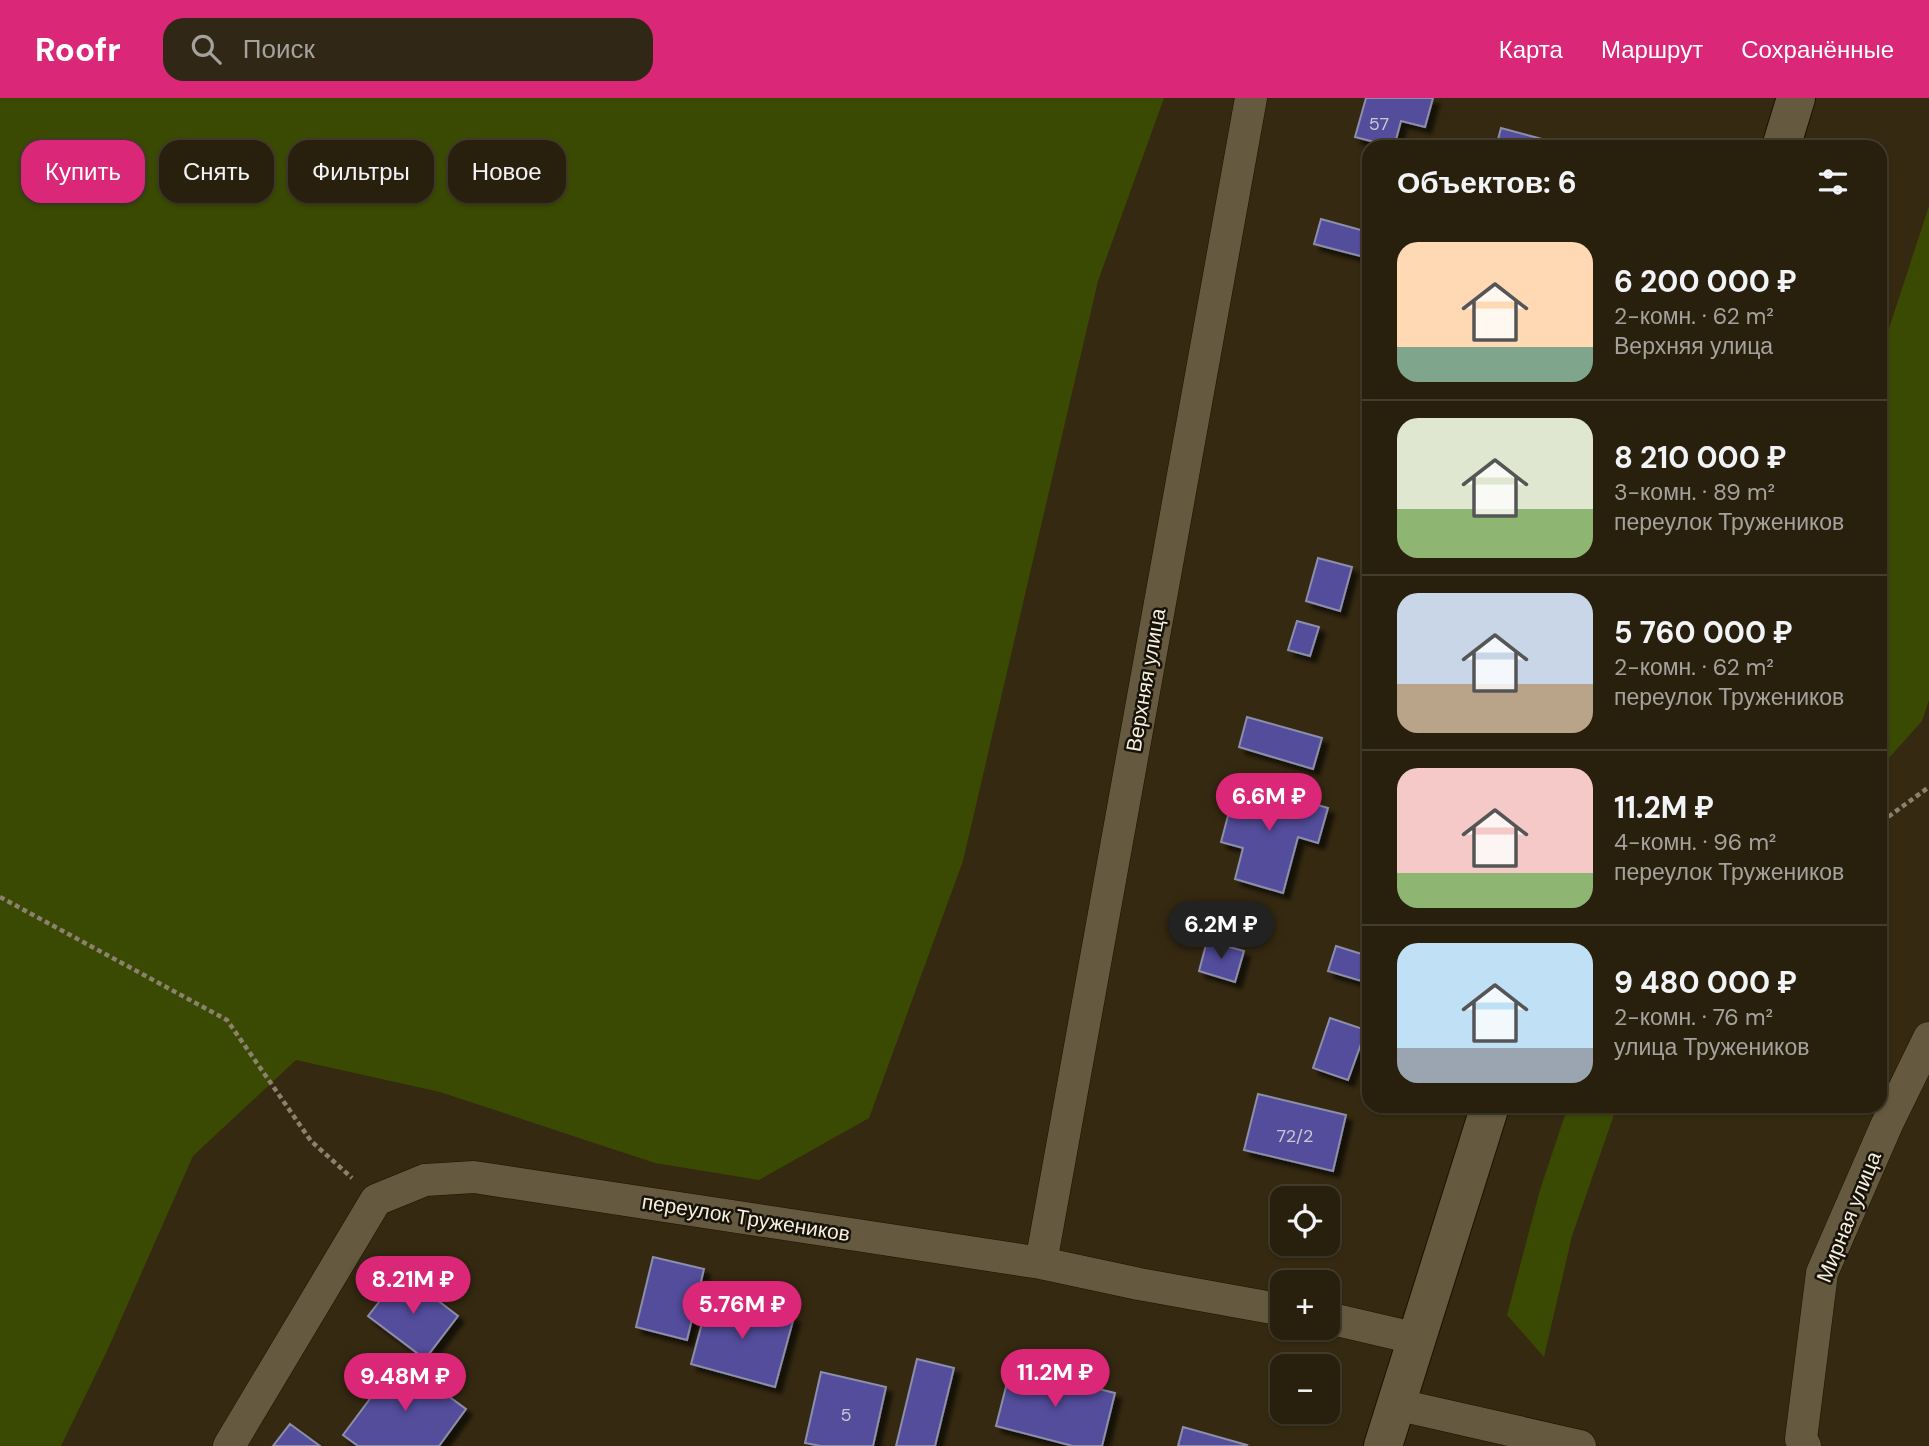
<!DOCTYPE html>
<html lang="ru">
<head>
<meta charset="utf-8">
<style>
  body { margin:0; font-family:"DM Sans",sans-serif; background:#302716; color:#f1f3f6; height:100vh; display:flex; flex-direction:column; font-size:26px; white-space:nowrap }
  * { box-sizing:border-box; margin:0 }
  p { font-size:23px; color:#a5a29d }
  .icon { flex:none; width:38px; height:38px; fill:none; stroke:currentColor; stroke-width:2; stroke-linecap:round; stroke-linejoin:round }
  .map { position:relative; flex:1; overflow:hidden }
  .side { position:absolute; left:1362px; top:42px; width:525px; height:973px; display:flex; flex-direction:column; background:#281f0d; border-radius:21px; box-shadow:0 2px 5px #0004,0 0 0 2px #443d2e }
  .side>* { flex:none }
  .hud { position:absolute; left:21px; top:42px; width:665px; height:63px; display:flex; gap:14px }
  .fabs { position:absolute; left:1270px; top:1088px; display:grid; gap:14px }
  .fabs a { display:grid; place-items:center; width:70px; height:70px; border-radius:14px; background:#281f0d; box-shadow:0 2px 5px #0004,0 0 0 2px #443d2e; font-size:35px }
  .price { position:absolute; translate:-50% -60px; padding:0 16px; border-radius:24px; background:#db2777; color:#fff; font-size:23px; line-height:46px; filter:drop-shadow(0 2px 4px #0008) }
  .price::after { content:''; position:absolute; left:50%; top:42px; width:21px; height:16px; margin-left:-10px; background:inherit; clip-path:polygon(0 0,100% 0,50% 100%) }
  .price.selected { background:#222; color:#fff }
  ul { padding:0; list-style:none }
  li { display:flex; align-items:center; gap:21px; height:175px; padding:0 35px }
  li+li { border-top:2px solid #443d2e }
  li span { display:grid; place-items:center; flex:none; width:196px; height:140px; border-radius:21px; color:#555 }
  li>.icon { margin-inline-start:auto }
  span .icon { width:84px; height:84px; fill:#fffc; stroke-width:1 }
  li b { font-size:30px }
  h2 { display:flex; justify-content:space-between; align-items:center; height:84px; padding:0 35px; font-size:30px }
  .pill { padding:0 24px; border-radius:21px; background:#281f0d; box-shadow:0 2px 5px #0004,0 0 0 2px #443d2e; font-size:24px; line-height:63px }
  .pill.selected { background:#db2777; color:#fff }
  header { display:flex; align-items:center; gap:42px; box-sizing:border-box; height:98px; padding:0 35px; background:#db2777; color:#fff }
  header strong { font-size:33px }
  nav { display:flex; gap:38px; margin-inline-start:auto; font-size:24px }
  .search { width:490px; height:63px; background:#302716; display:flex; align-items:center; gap:18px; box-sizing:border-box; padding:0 24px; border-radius:21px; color:#a5a29d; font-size:26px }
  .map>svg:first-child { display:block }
</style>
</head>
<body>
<header>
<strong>Roofr</strong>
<div class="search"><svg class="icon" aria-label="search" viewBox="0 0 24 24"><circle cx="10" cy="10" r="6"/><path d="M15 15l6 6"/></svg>Поиск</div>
<nav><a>Карта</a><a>Маршрут</a><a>Сохранённые</a></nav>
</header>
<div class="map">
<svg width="1929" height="1348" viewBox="0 0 1929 1348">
  <defs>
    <filter id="shadow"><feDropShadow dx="6" dy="6" stdDeviation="2" flood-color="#0009"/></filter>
  </defs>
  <rect width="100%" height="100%" fill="#352911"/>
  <!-- green -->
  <path fill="#3a4a02" d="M0 0H1164L1098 183 963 763 869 1020 759 1082 655 1065 440 994 296 962 193 1058 107 1253 61 1348H0Z
    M1929 108V602L1922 623 1880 670V258Z
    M1568 1008H1617L1572 1138 1544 1259 1507 1217 1540 1092Z"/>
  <!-- building -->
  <path fill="#524e9c" stroke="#8c8eaa" stroke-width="2" filter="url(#shadow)" d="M1366 0H1433L1425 29 1401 23 1394 49 1355 39Z
    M1501 30 1542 41 1540 49H1496Z
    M1321 121 1368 134V160L1314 146Z
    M1318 460 1352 469 1340 513 1306 503Z
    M1297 523 1319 529 1310 558 1288 552Z
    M1247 619 1322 640 1313 671 1239 649Z
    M1237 684 1328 710 1318 745 1298 739 1283 795 1235 781 1243 750 1221 744Z
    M1207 843 1244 853 1235 884 1199 873Z
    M1336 848 1368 858V885L1328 873Z
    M1330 920 1366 932 1348 982 1313 970Z
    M1258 996 1346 1017 1333 1073 1244 1052Z
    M653 1159 704 1171 687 1242 636 1229Z
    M402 1175 458 1218 425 1261 368 1218Z
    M710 1196 794 1219 775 1289 691 1266Z
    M917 1261 954 1270 935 1348H896Z
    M399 1262 466 1311 439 1348H358L343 1337Z
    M1011 1269 1115 1295 1102 1348H1073L996 1328Z
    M821 1274 886 1289 873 1348H821L805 1345Z
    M290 1326 320 1348H273Z
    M1183 1329 1247 1347 1246 1348H1178Z"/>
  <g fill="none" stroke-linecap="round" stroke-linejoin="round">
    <defs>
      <path id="minor" d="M1041 1165 1251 0
        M1328 1220 1418 1241
        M1395 1306 1580 1348
        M229 1348 376 1102 425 1082 474 1079 1041 1165 1139 1186 1283 1212
        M1805 1348 1801 1341 1822 1175 1887 1026 1929 940"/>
      <path id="tertiary" d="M1781 49 1796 0
        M1383 1348 1490 1008"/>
    </defs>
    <!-- minor casing -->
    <use href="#minor" stroke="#1c1200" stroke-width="33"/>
    <!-- tertiary casing -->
    <use href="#tertiary" stroke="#1c1200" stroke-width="40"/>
    <!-- path -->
    <path stroke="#8b816e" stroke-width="4.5" stroke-dasharray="5 3.5" stroke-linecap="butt" d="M1880 719H1888L1929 689
      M0 799 227 922 311 1043 352 1080"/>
    <!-- minor -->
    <use href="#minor" stroke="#65593f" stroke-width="32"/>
    <!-- tertiary -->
    <use href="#tertiary" stroke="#65593f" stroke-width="38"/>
  </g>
  <g text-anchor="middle" stroke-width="5" stroke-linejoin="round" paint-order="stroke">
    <!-- number labels -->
    <g font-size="18" fill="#cdc6cf">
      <text x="1379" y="32">57</text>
      <text x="1295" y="1044">72/2</text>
      <text x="846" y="1323">5</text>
    </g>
    <!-- street labels -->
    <g font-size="21" fill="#f6eee0" stroke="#181309">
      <text transform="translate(1146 582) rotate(-80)" y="7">Верхняя улица</text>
      <text transform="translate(1849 1119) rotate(-68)" y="7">Мирная улица</text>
      <text transform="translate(746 1120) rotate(9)" y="7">переулок Тружеников</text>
    </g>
  </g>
</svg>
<div class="fabs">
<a><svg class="icon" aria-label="locate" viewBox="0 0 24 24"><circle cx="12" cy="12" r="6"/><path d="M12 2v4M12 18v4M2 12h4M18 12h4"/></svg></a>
<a>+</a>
<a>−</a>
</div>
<b class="price" style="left:1269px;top:735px">6.6M ₽</b>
<b class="price selected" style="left:1221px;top:863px">6.2M ₽</b>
<b class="price" style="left:413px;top:1218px">8.21M ₽</b>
<b class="price" style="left:742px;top:1243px">5.76M ₽</b>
<b class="price" style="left:1055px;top:1311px">11.2M ₽</b>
<b class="price" style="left:405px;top:1315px">9.48M ₽</b>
<div class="hud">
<a class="pill selected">Купить</a>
<a class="pill">Снять</a>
<a class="pill">Фильтры</a>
<a class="pill">Новое</a>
</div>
<section class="side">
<h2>Объектов: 6<svg class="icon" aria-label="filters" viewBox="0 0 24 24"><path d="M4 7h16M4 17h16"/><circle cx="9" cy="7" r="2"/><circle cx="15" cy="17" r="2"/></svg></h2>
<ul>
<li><span style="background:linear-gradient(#ffd9b3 75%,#7fa58c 0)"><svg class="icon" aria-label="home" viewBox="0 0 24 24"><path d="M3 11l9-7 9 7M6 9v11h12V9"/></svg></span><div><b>6 200 000 ₽</b><p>2-комн. · 62 m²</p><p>Верхняя улица</p></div></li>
<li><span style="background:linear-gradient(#dfe7d0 65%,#8fb573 0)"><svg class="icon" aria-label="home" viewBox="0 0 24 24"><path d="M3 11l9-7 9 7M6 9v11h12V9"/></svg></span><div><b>8 210 000 ₽</b><p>3-комн. · 89 m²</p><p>переулок Тружеников</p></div></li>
<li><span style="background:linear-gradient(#c9d6e8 65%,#b9a48a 0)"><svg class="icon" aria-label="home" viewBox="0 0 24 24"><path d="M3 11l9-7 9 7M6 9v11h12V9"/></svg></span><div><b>5 760 000 ₽</b><p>2-комн. · 62 m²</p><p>переулок Тружеников</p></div></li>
<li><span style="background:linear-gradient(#f6c9c9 75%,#8fb573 0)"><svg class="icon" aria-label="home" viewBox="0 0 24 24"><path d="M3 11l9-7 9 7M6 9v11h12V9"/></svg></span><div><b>11.2M ₽</b><p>4-комн. · 96 m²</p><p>переулок Тружеников</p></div></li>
<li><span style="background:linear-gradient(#bfe0f5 75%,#9aa5b1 0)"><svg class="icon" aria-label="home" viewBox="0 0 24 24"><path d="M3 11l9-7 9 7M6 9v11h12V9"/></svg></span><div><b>9 480 000 ₽</b><p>2-комн. · 76 m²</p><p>улица Тружеников</p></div></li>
</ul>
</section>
</div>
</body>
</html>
